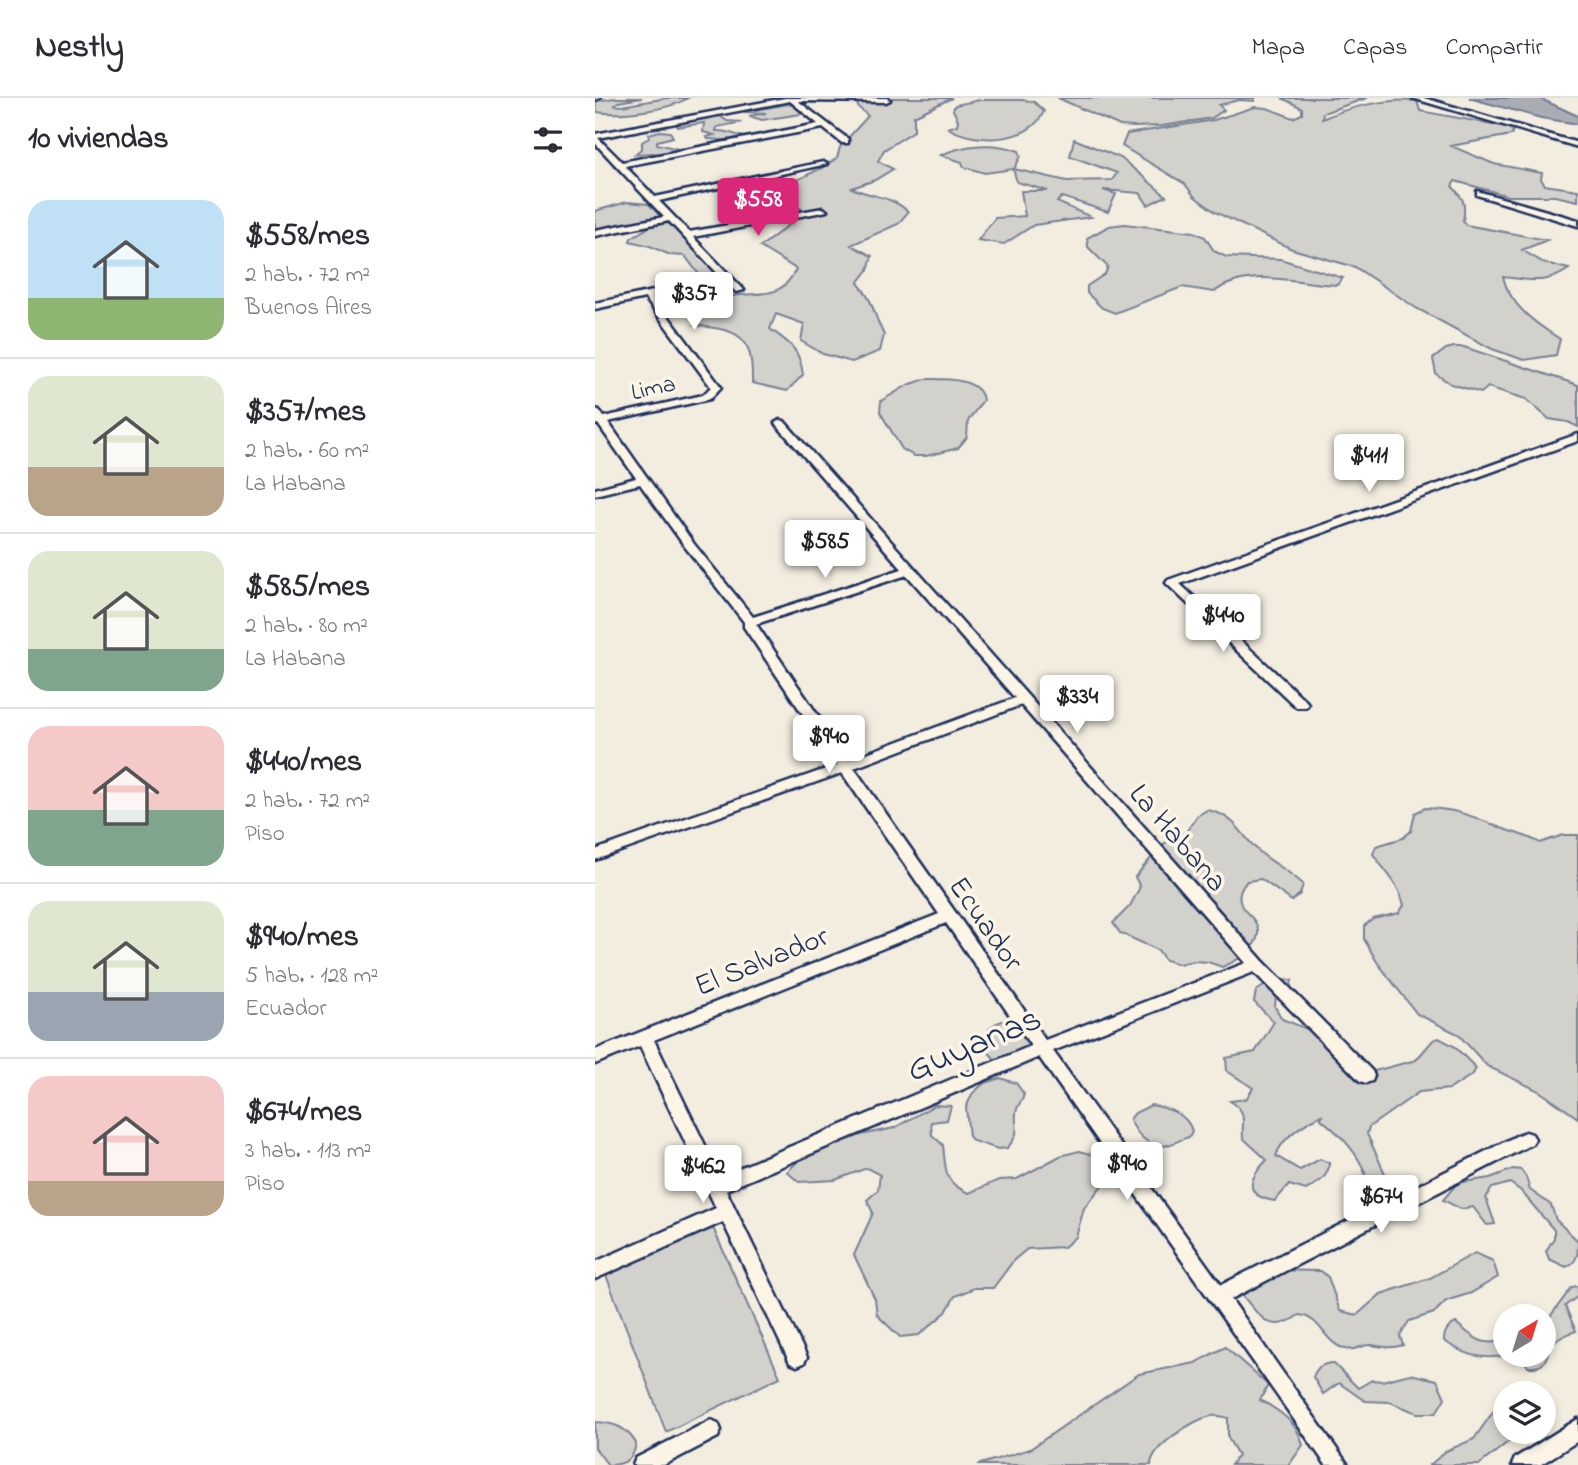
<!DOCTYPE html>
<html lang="es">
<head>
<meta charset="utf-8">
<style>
  body { margin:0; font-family:"Indie Flower",sans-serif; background:#f2f2f3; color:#2b2b33; height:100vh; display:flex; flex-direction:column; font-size:26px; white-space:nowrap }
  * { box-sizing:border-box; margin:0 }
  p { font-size:23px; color:#7c7c81 }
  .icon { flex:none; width:38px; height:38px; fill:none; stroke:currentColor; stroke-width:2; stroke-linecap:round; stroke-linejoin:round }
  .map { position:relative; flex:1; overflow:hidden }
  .details { display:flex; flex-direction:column; background:#fff; width:595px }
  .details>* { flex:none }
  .needle { width:46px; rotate:38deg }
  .controls { position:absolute; left:898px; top:1206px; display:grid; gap:14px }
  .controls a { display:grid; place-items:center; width:63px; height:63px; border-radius:50%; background:#fff; box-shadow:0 4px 10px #0003; font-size:35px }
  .price { position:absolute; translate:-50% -60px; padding:0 16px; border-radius:7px; background:#fff; color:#222; font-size:23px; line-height:46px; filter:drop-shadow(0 2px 4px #0008) }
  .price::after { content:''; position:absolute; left:50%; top:42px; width:21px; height:16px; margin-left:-10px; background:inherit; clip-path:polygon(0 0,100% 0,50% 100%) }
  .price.on { background:#db2777; color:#fff }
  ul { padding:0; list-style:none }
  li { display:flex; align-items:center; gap:21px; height:175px; padding:0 28px }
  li+li { border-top:2px solid #e1e1e2 }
  li span { display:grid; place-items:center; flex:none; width:196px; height:140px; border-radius:21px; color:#555 }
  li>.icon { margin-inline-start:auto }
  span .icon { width:84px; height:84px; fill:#fffc; stroke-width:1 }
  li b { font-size:30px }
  h2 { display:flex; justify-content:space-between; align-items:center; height:84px; padding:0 28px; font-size:30px }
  header { display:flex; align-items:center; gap:42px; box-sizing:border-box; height:98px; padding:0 35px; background:#fff; border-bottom:2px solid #e1e1e2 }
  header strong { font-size:33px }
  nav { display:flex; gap:38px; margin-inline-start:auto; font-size:24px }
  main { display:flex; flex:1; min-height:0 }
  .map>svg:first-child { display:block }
</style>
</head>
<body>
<header>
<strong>Nestly</strong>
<nav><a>Mapa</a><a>Capas</a><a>Compartir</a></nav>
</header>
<main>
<section class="details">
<h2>10 viviendas<svg class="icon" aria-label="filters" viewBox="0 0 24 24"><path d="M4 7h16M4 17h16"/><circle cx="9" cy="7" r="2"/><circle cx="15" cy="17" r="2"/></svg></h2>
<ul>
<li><span style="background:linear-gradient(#bfe0f5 70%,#8fb573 0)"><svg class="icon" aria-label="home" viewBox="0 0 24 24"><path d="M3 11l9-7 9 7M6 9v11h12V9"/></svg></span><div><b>$558/mes</b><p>2 hab. · 72 m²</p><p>Buenos Aires</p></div></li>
<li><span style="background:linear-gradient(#dfe7d0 65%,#b9a48a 0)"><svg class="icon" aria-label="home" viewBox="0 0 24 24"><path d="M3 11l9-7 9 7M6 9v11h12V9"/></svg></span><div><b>$357/mes</b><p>2 hab. · 60 m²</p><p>La Habana</p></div></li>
<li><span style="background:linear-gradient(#dfe7d0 70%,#7fa58c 0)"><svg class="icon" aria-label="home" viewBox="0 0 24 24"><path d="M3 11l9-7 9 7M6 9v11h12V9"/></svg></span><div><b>$585/mes</b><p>2 hab. · 80 m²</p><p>La Habana</p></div></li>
<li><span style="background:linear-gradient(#f6c9c9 60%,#7fa58c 0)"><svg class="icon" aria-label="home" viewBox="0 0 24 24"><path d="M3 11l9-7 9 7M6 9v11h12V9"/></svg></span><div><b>$440/mes</b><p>2 hab. · 72 m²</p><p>Piso</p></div></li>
<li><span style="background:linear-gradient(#dfe7d0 65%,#9aa5b1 0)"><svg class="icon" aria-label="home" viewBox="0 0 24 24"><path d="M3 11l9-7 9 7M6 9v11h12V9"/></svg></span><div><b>$940/mes</b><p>5 hab. · 128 m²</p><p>Ecuador</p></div></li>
<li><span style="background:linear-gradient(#f6c9c9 75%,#b9a48a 0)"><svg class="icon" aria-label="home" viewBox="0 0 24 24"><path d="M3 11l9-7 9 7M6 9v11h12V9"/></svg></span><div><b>$674/mes</b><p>3 hab. · 113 m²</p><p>Piso</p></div></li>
</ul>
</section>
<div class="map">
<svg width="983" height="1367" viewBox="0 0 983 1367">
  <rect width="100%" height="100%" fill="#f3ede0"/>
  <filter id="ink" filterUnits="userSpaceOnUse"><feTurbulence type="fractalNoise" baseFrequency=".0143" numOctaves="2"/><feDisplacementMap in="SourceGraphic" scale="14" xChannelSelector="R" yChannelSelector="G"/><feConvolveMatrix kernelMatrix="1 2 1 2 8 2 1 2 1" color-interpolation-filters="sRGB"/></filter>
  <g filter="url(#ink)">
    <!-- green -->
    <path fill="#d3d1cc" stroke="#778095" stroke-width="2" d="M20 0H47L23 4 20 7 26 8 72 0H93C74 12 25 18 2 14L0 3Z
      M261 0H357L319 18V33L289 52 283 63 298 71 280 82 257 90C276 99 298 98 313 114L303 126 256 147 277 158 273 172 263 185C279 203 278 216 289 237L285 253 257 264 228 256 206 243 209 226 181 216 175 231C195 245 205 251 208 277L192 293 157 285C158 235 144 233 99 227L105 209C114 206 123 201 132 199 162 192 185 205 201 171L165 149 199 123 207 111 186 103 185 90 227 70 242 60 245 49 273 18 263 9Z
      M463 0H660V3L644 2 624 7 629 12 617 20 567 28 539 29 525 28Z
      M687 0H772L728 15 727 21C753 9 793 0 822 3L825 13 907 28 918 32 916 37 856 48 899 66 947 75 946 81 950 87 983 92V103L960 98H914L860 83 857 88C869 101 871 105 868 123L871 127 952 142 927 152 949 165 974 171C952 187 933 182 908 179 915 208 941 226 965 241L961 257 929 262 897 251 821 210 760 169 697 151 620 114 599 98 590 86 527 48 532 36 619 22 660 9 672 10 698 20 707 16V10Z
      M427 2 439 4 449 13C436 46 379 46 353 30L362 27 363 22 358 12 360 7 385 2Z
      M193 6 205 9 212 15 167 22 154 18 171 15 149 14Z
      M125 18 132 23 147 24 122 29 121 33C135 32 143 40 155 39L141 43 113 41 111 39 119 37 108 34 109 25 83 29 80 25Z
      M65 33 75 34 78 39 62 43V46L83 51 104 49 64 58 59 55 40 56 47 50V44L54 40V36Z
      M479 41 526 60 571 98 553 107 545 95 508 92 521 96 513 114 467 99 462 104 496 119 439 127 409 146 383 142 400 120 430 118 426 93H453L422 84 418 71 390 75 369 69 367 64 346 57C370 46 399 44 424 53L426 58 419 71 472 83 517 82 522 75 475 58Z
      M32 104 54 106 66 119 0 132V113Z
      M72 125 97 140 125 176 122 180 106 179 90 158 75 157 55 148 35 143 36 140 56 128Z
      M529 126 599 134 610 139 619 153 631 159 685 161 748 180 742 187C702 186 653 168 619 194L587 189 520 215 507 210 492 195V188L510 176 513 169 493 149 492 140 514 128Z
      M859 249H869L983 287V329L973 324 954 321 931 301 893 289 886 295 856 286 841 276 838 261 851 251Z
      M331 281C348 281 385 279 388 302L373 323 372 339 363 350 331 358H319L307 351 285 314 286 303 313 287Z
      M830 710C865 711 878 719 909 731 922 736 933 738 945 745L968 737H983V1020L944 993 892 968 863 936 822 916 782 864 769 841V828L778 821 804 815 809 807C803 784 791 775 778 756L781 748 808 740 816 733 820 715Z
      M612 712C643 718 645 738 667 756 680 766 695 774 708 786L705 796 697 803 666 781 652 783C647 789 643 795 645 803 646 811 653 815 658 821 675 843 645 862 627 869L613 864 599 863 584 866 570 862 563 852 525 835 518 825 535 808 545 789 540 779 568 746 591 734 602 718Z
      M682 880 697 882 695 893 681 897 680 909 687 921 717 933 738 957 776 974 821 962 838 942 844 940 859 948 881 970 878 976 855 991 824 994 774 1029 772 1036 792 1080 789 1088 783 1092C769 1086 773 1078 766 1066 757 1048 741 1033 726 1021L727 1017C710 1025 687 1039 681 1058L705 1072 725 1061 734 1065C734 1079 723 1085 711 1092L694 1087 680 1103C647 1098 654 1080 672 1062L648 1040C646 1024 654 1014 635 1003L651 1001 658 990 632 973 631 960 660 954 679 924 659 904 661 893Z
      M422 920C441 923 447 931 449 949L403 965 390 950C390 927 400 923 422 920Z
      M405 980 421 985 429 996C428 1003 423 1006 422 1011 417 1026 429 1032 412 1050L403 1051 378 1043 374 1038 371 1010 377 996 388 986Z
      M340 1007 356 1008 352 1022 336 1024 337 1037 348 1047C351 1072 348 1085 374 1095L404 1082 422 1081 465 1058 484 1053 499 1057 509 1085 489 1110 481 1139 469 1149 432 1151 419 1162 398 1190H379L360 1198 351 1214 324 1237 305 1239 282 1217 280 1201 259 1157 278 1115 272 1102 283 1092 285 1077 272 1070 240 1082 204 1084 192 1074 203 1063 218 1054 266 1037 299 1030Z
      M556 1007C572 1010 592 1015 597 1033L594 1039C586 1041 580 1045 573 1047 556 1053 540 1035 535 1021L540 1015Z
      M918 1071 926 1072 931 1079 935 1092 956 1107 961 1122 983 1143C983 1156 983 1164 971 1169L954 1161 951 1153 959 1140V1132L926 1093 915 1085 897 1090 891 1100 900 1126 892 1127 878 1109 866 1111 848 1102 862 1085 895 1080Z
      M118 1130 185 1279 71 1334 11 1177Z
      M880 1155 898 1163 903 1179 876 1195 851 1203 839 1215 814 1223 805 1238 808 1247C795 1251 789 1249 776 1247 767 1246 760 1254 750 1251 729 1245 726 1219 704 1217 675 1238 666 1219 647 1197L648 1188 678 1172 726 1173 733 1179 745 1213 762 1217 786 1196 835 1180Z
      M983 1188V1198L970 1208 981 1233C974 1235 960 1241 956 1249 949 1262 952 1270 933 1269L925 1257 948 1256 949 1222 954 1220 977 1189Z
      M861 1225C877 1238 888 1251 910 1241V1256L913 1257C887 1263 870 1257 849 1243 849 1233 853 1229 861 1225Z
      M630 1249 673 1287 665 1302C684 1312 703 1325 708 1347L694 1367H636L643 1357 633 1340V1320C629 1319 621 1317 616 1318 599 1322 556 1348 556 1367H382L435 1351 544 1276 600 1265Z
      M738 1265 763 1290 777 1282 787 1283 815 1276 842 1282 850 1300 841 1315H822L795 1304 770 1303 744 1285 728 1296 718 1279C722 1269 726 1266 738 1265Z
      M910 1305V1334H925L923 1336 884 1367H835L851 1353 879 1341 900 1311Z
      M0 1324C19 1325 30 1328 41 1345 39 1362 29 1367 13 1367L0 1350Z"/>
    <!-- water -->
    <path fill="#a9acb3" stroke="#707a91" stroke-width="2" d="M874 0H944L983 18V26L946 20Z"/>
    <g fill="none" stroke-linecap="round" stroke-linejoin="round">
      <defs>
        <path id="minor" d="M0 0H5L1 2Z
          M190 0H292L295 2 291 4 203 3 253 41V45H247L228 30 30 68 60 99 228 64 232 66 64 103 94 134 228 110 232 113 98 139 149 192 141 194 130 183 58 198 126 289 115 301 13 324 99 446 158 519 307 471 180 325 185 322 189 323 668 863 777 973 779 978 777 983 771 985 765 983 659 874 458 953 626 1187 925 1036 931 1034 937 1036 940 1041 937 1046 636 1201 753 1367H731L444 959 131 1092 212 1259 209 1265 202 1268 195 1265 128 1124 0 1181V1164L121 1110 45 948 0 966V952L344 816 247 675 0 762V752L242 667 149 529V524L91 450 45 386 0 397V391L41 380 3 326 0 327V311L4 312 9 319 108 297 116 289 50 200 0 211V205L126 179 74 123 0 138V132L69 119 0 45V36ZM195 3 223 26 27 64 3 40ZM312 477 420 600 253 662 161 526ZM426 607 651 865 450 942 259 670ZM351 825 436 948 125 1078 59 942Z
          M817 0H829L983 45V49Z
          M882 93 983 122V128L882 97Z
          M983 336V343L585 486 711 603 713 606 711 609H701L571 485 573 482Z
          M983 1321V1343L945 1367H917L920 1360Z
          M116 1322 123 1325 126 1332 123 1339 69 1367H38L41 1360Z"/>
      </defs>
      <!-- minor casing -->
      <use href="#minor" stroke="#1b2f5e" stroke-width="5"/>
      <!-- minor -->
      <use href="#minor" fill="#fcf5e5" fill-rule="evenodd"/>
    </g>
  </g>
  <g text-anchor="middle" stroke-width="7" stroke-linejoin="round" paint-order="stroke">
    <!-- far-street labels -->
    <g font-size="24" fill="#1b2f5e" stroke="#fcf5e5">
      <text transform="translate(58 289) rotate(-13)" y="8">Lima</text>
    </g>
    <!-- street labels -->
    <g font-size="30" fill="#1b2f5e" stroke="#fcf5e5">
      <text transform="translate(584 739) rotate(49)" y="10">La Habana</text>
      <text transform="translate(392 825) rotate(55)" y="10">Ecuador</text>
      <text transform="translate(166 862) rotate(-22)" y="10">El Salvador</text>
    </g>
    <!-- near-street labels -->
    <g font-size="37" fill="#1b2f5e" stroke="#fcf5e5">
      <text transform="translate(378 944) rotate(-23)" y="13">Guyanas</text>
    </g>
  </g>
</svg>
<div class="controls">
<a><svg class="needle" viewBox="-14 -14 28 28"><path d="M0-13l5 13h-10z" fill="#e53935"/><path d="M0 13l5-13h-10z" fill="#7c7c81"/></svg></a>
<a><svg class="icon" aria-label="layers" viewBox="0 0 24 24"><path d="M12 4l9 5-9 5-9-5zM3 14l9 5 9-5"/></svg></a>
</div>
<b class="price on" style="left:163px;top:140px">$558</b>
<b class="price" style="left:99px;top:234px">$357</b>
<b class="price" style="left:774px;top:396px">$411</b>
<b class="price" style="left:230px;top:482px">$585</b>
<b class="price" style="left:628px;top:556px">$440</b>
<b class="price" style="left:482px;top:637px">$334</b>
<b class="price" style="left:234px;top:677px">$940</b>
<b class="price" style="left:532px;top:1104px">$940</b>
<b class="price" style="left:108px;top:1107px">$462</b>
<b class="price" style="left:786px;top:1137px">$674</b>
</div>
</main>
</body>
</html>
